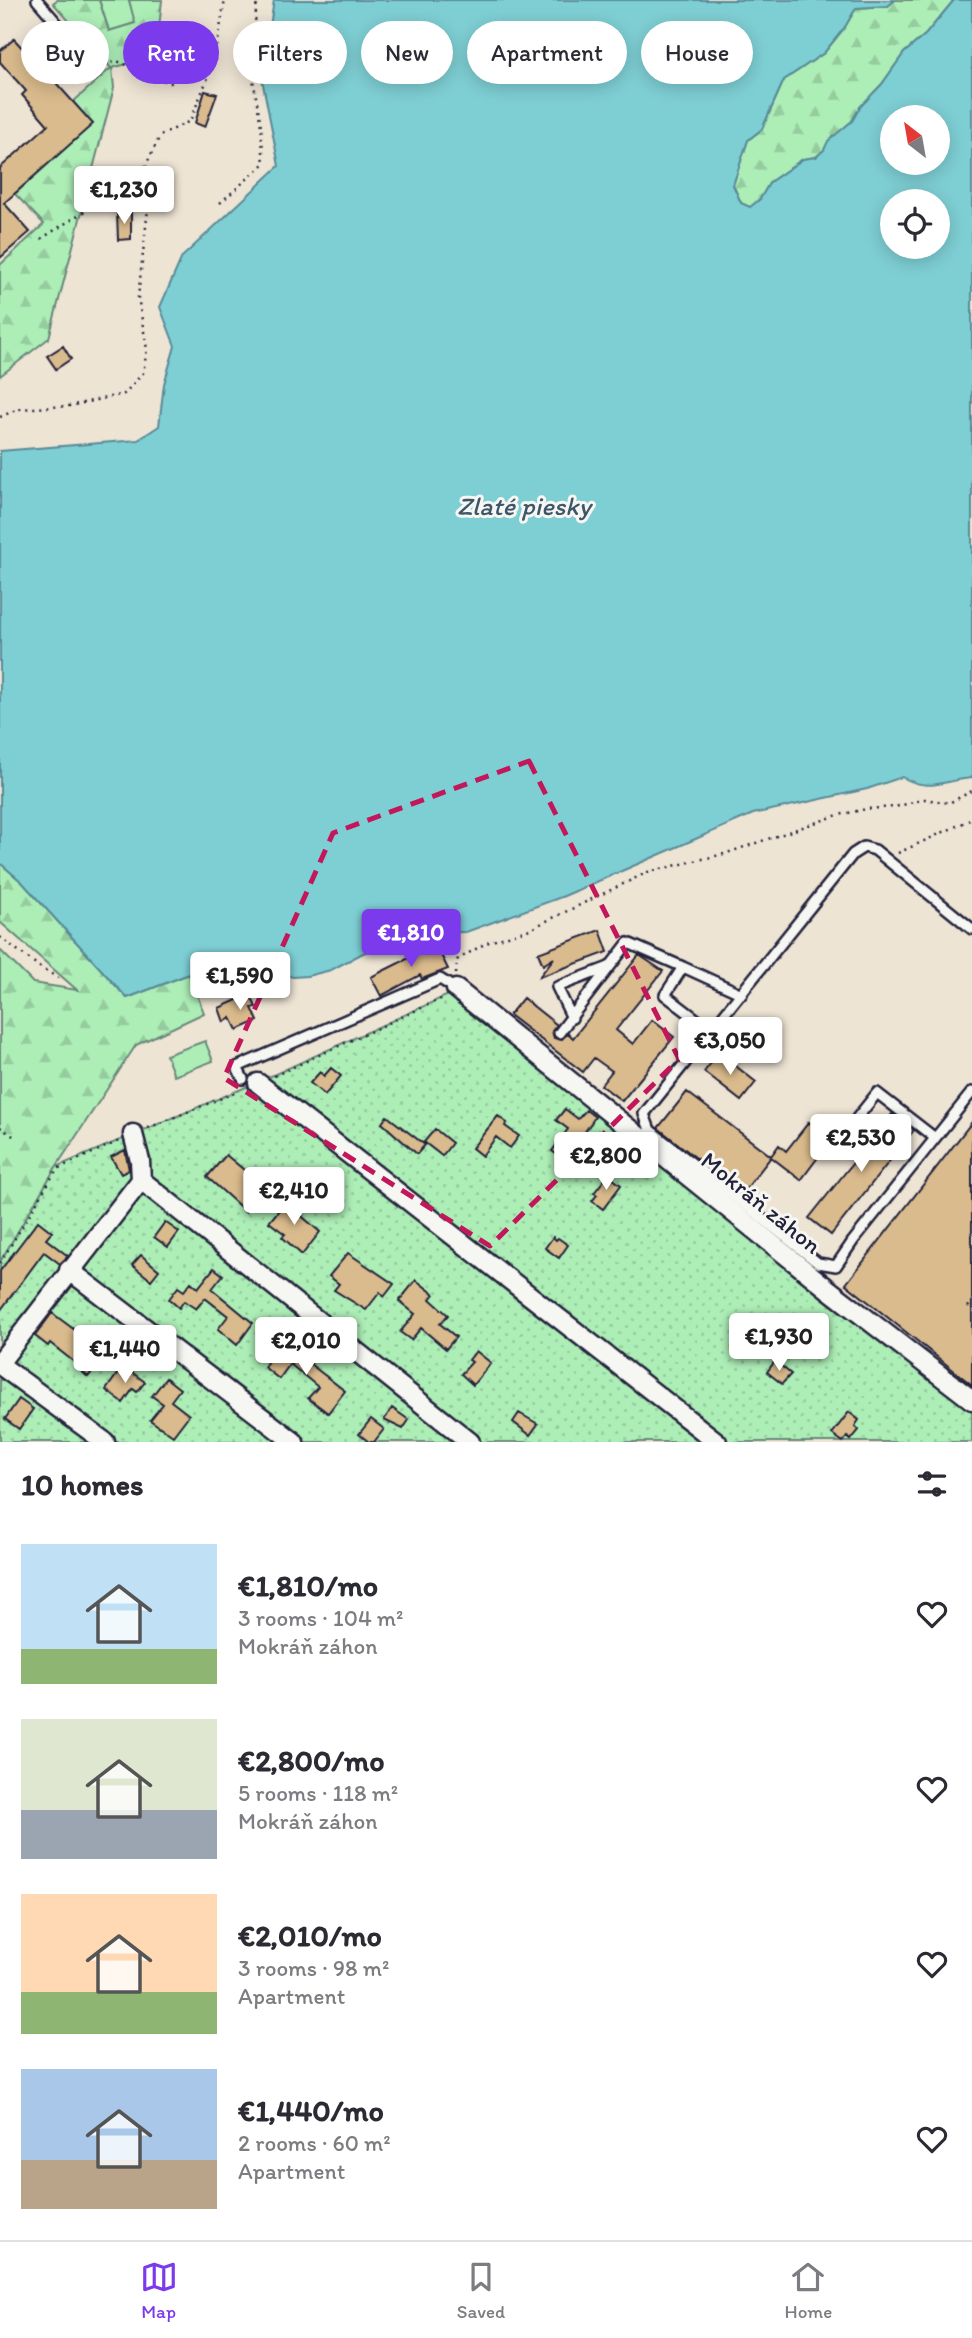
<!DOCTYPE html>
<html lang="en">
<head>
<meta charset="utf-8">
<style>
  body { margin:0; font-family:Itim,sans-serif; background:#f2f2f3; color:#2b2b33; height:100vh; display:flex; flex-direction:column; font-size:26px; white-space:nowrap }
  * { box-sizing:border-box; margin:0 }
  p { font-size:23px; color:#7c7c81 }
  .icon { flex:none; width:38px; height:38px; fill:none; stroke:currentColor; stroke-width:2; stroke-linecap:round; stroke-linejoin:round }
  .map { position:relative; height:1442px; overflow:hidden }
  .drawer { display:flex; flex-direction:column; background:#fff; flex:1 }
  .drawer>* { flex:none }
  .banner { position:absolute; left:21px; top:21px; width:931px; height:63px; display:flex; gap:14px }
  .needle { width:46px; rotate:329deg }
  .controls { position:absolute; left:880px; top:105px; display:grid; gap:14px }
  .controls a { display:grid; place-items:center; width:70px; height:70px; border-radius:50%; background:#fff; box-shadow:0 4px 18px #0003; font-size:35px }
  .price { position:absolute; translate:-50% -60px; padding:0 16px; border-radius:7px; background:#fff; color:#222; font-size:23px; line-height:46px; filter:drop-shadow(0 2px 4px #0008) }
  .price::after { content:''; position:absolute; left:50%; top:42px; width:21px; height:16px; margin-left:-10px; background:inherit; clip-path:polygon(0 0,100% 0,50% 100%) }
  .price.active { background:#7c3aed; color:#fff }
  ul { padding:0; list-style:none }
  li { display:flex; align-items:center; gap:21px; height:175px; padding:0 21px }
  li span { display:grid; place-items:center; flex:none; width:196px; height:140px; border-radius:0px; color:#555 }
  li>.icon { margin-inline-start:auto }
  span .icon { width:84px; height:84px; fill:#fffc; stroke-width:1 }
  li b { font-size:30px }
  h2 { display:flex; justify-content:space-between; align-items:center; height:84px; padding:0 21px; font-size:30px }
  .pill { padding:0 24px; border-radius:32px; background:#fff; box-shadow:0 4px 18px #0003; font-size:24px; line-height:63px }
  .pill.active { background:#7c3aed; color:#fff }
  .tabs { display:flex; justify-content:space-around; align-items:center; height:98px; border-top:2px solid #e1e1e2; background:#fff; font-size:19px; color:#7c7c81 }
  .tabs a { display:grid; justify-items:center; gap:4px }
  .tabs .active { color:#7c3aed }
  .map>svg:first-child { display:block }
</style>
</head>
<body>
<div class="map">
<svg width="972" height="1442" viewBox="0 0 972 1442">
  <defs>
    <pattern id="forest-firs" width="22" height="20" patternUnits="userSpaceOnUse" patternTransform="scale(1.75)"><rect width="22" height="20" fill="#adeeb7"/><path d="M5 1l3.5 6h-7zM16 11l3.5 6h-7z" fill="#95cc9e"/></pattern>
    <pattern id="garden-dots" width="8" height="8" patternUnits="userSpaceOnUse" patternTransform="scale(1.75)"><rect width="8" height="8" fill="#adeeb7"/><path d="M2 2h.1M6 6h.1" fill="none" stroke="#95cc9e" stroke-width="1.8" stroke-linecap="round"/></pattern>
  </defs>
  <rect width="100%" height="100%" fill="#eee4d4"/>
  <filter id="ink" filterUnits="userSpaceOnUse"><feTurbulence type="fractalNoise" baseFrequency=".0143" numOctaves="2"/><feDisplacementMap in="SourceGraphic" scale="14" xChannelSelector="R" yChannelSelector="G"/><feConvolveMatrix kernelMatrix="1 2 1 2 8 2 1 2 1" color-interpolation-filters="sRGB"/></filter>
  <g filter="url(#ink)">
    <!-- grass -->
    <path fill="#adeeb7" stroke="#688879" stroke-width="2" d="M99 0H129L136 23 109 31Z
      M205 1041 213 1061 174 1076 166 1055Z"/>
    <!-- forest -->
    <path fill="url(#forest-firs)" stroke="#688879" stroke-width="2" d="M57 0H99L109 31 135 23 129 0H162L156 56 112 68 114 88 49 338 0 376V265L44 224 15 194 92 124 73 102 111 68 53 3Z
      M895 0H954L926 34 904 53 882 84 860 107 852 121 829 141 824 150 816 157 803 159 770 182 760 199 750 208 741 203 733 185 748 140 762 129 784 80 824 53 845 27 856 8 888 6Z
      M0 863 22 882 127 998 189 974 204 1013 136 1045 56 1167 0 1262V950L33 983 77 990 0 922Z"/>
    <!-- garden -->
    <path fill="url(#garden-dots)" stroke="#688879" stroke-width="2" d="M448 995 484 1006 972 1391V1442H0V1262L56 1167 258 1082Z"/>
    <!-- water -->
    <path fill="#7ecfd4" stroke="#598a97" stroke-width="2" fill-rule="evenodd" d="M274 0H895L888 6 856 8 845 27 824 53 784 80 762 129 748 140 733 185 741 203 750 207 760 199 770 182 803 159 816 157 824 150 828 141 852 121 860 107 882 84 904 53 926 34 954 0H972V778C944 780 930 793 902 777L867 789 753 814 564 896 466 932 413 933 363 953 331 970 307 976 293 977 282 974 259 956 223 957 189 974 127 998 22 882 0 863V451L138 440 159 426 164 384 175 346 160 307 182 257 279 166 262 79ZM892 117H938V163H892ZM892 201H938V247H892Z"/>
    <!-- building -->
    <path fill="#dabb8d" stroke="#22223b" stroke-width="2" d="M14 39 36 63 38 61 42 66 51 58 67 75 57 84 93 124 4 203 30 232 0 258V168L48 125 22 95 26 91 0 62V51Z
      M205 91 217 94 205 127 195 123Z
      M117 213H131V239L118 240Z
      M63 346 71 359 56 369 47 356Z
      M600 930 608 952 539 977 554 958 543 965 538 953Z
      M435 943 448 969 422 979 420 975 381 996 371 977 419 953 414 944Z
      M639 955 663 971 616 1030 633 1044 652 1020 674 1037 622 1101 601 1085 612 1071 594 1058 583 1072 509 1015 523 998 557 1025 552 1031 554 1038 561 1040 568 1033 573 1038Z
      M250 994 256 1007 252 1008 258 1021 237 1030 231 1018 224 1022 219 1008Z
      M719 1053 756 1082 741 1101 704 1072Z
      M331 1068 341 1076 325 1095 310 1083 320 1072 324 1076Z
      M687 1092 771 1156 779 1145 786 1151 809 1122 831 1140 801 1180 771 1157 742 1194 658 1128Z
      M565 1109 578 1119 586 1110 595 1117 565 1161 552 1151 568 1129 556 1120Z
      M892 1114 914 1130 831 1235 809 1218Z
      M387 1116 425 1145 417 1154 382 1123Z
      M498 1116 507 1123 505 1126 519 1136 510 1148 496 1137 482 1156 472 1148Z
      M972 1122V1385L846 1284Z
      M435 1129 452 1143 442 1156 424 1142Z
      M125 1150 129 1170 121 1174 111 1157Z
      M226 1155 266 1188 246 1212 207 1177Z
      M608 1175 621 1185 603 1209 592 1201 597 1195 594 1193Z
      M282 1199 320 1232 302 1255 282 1237 285 1234 269 1222 279 1210 276 1207Z
      M38 1221 52 1232 46 1239 68 1256 60 1264 44 1252 0 1311V1271Z
      M165 1222 179 1232 168 1247 154 1237Z
      M553 1237 556 1240 558 1238 568 1245 559 1258 545 1248Z
      M348 1253 394 1284 384 1297 380 1292 366 1310 334 1290 339 1284 329 1276Z
      M141 1255 159 1270 151 1280 132 1265Z
      M214 1268 223 1275 212 1289 253 1323 237 1345 218 1329 228 1316 205 1298 196 1309 184 1301 179 1308 169 1299 178 1287 184 1291 191 1282 198 1288Z
      M416 1280 434 1294 430 1299 448 1315 440 1324 456 1337 446 1349 421 1328 411 1340 400 1332 415 1314 399 1301Z
      M52 1313 107 1354 88 1377 80 1370 81 1368 74 1362 50 1343 48 1346 35 1336Z
      M278 1345 298 1357 300 1353 312 1362 310 1364 345 1391 328 1413 308 1398 318 1387 290 1364 279 1379 264 1367Z
      M476 1351 491 1363 473 1385 461 1374 472 1362 469 1360Z
      M775 1361 791 1374 782 1384 767 1372Z
      M123 1366 145 1382 137 1392 133 1389 123 1403 106 1390Z
      M166 1378 180 1389 171 1401 189 1415 173 1436 150 1420 163 1404 152 1396Z
      M19 1399 33 1409 19 1429 5 1419Z
      M392 1408 409 1420 403 1429 384 1420Z
      M849 1412 859 1420 855 1426 859 1430 851 1440 847 1437 843 1442 832 1434Z
      M519 1413 538 1424 530 1435 513 1422Z
      M371 1419 384 1429 374 1442H369L359 1434Z"/>
    <g fill="none" stroke-linecap="round" stroke-linejoin="round">
      <defs>
        <path id="service" d="M37 0 95 67
          M972 929 875 850 864 847 853 854 644 1114 650 1130 818 1263 836 1266 853 1241 972 1092
          M683 967 742 994
          M572 1018 557 987 609 967
          M559 1033 628 943 683 967 665 995 712 1031
          M243 1079 237 1067 440 979 456 989
          M857 1118 877 1093 935 1138"/>
        <path id="minor" d="M456 989 828 1289 972 1400
          M258 1083 717 1442
          M141 1180 470 1442
          M69 1270 294 1442
          M0 1362 141 1180 140 1161 133 1134
          M0 1365 105 1442"/>
      </defs>
      <!-- service casing -->
      <use href="#service" stroke="#22223b" stroke-width="14"/>
      <!-- minor casing -->
      <use href="#minor" stroke="#22223b" stroke-width="23"/>
      <!-- path -->
      <path stroke="#22223b" stroke-width="2.5" stroke-dasharray="2 5" stroke-linecap="butt" d="M40 63 62 44
        M105 65 117 61 170 83 214 63
        M220 203 264 164 261 126 251 67 257 0
        M41 239C76 216 113 196 144 169
        M0 417 18 409 69 406 124 394 143 373 147 349 138 297 149 200 144 169 160 136 190 121 214 63 225 0
        M898 853 972 819
        M0 937 41 968 62 980
        M456 974 457 960 486 943 530 929 648 872 724 854 835 816 866 809 895 807 925 799 949 803 972 791
        M274 1076 443 998
        M0 1127 16 1138
        M148 1128 239 1091
        M0 1263 57 1169 119 1141
        M968 1307 972 1302"/>
      <!-- service -->
      <use href="#service" stroke="#f6f6f2" stroke-width="9"/>
      <!-- minor -->
      <use href="#minor" stroke="#f6f6f2" stroke-width="18"/>
    </g>
  </g>
  <!-- marked area -->
  <path fill="none" stroke="#c2185b" stroke-width="5" stroke-dasharray="14 9" stroke-linejoin="round" d="M529 761 679 1059 490 1246 224 1078 333 833Z"/>
  <g text-anchor="middle" stroke-width="6" stroke-linejoin="round" paint-order="stroke">
    <!-- street labels -->
    <g font-size="24" fill="#22223b" stroke="#f6f6f2">
      <text transform="translate(761 1203) rotate(39)" y="8">Mokráň záhon</text>
    </g>
    <!-- water labels -->
    <g font-size="26" font-style="italic" fill="#3e5669" stroke="#f6f6f2">
      <text x="524" y="515">Zlaté piesky</text>
    </g>
  </g>
</svg>
<div class="controls">
<a><svg class="needle" viewBox="-14 -14 28 28"><path d="M0-13l5 13h-10z" fill="#e53935"/><path d="M0 13l5-13h-10z" fill="#7c7c81"/></svg></a>
<a><svg class="icon" aria-label="locate" viewBox="0 0 24 24"><circle cx="12" cy="12" r="6"/><path d="M12 2v4M12 18v4M2 12h4M18 12h4"/></svg></a>
</div>
<b class="price" style="left:124px;top:226px">€1,230</b>
<b class="price active" style="left:411px;top:969px">€1,810</b>
<b class="price" style="left:240px;top:1012px">€1,590</b>
<b class="price" style="left:730px;top:1077px">€3,050</b>
<b class="price" style="left:861px;top:1174px">€2,530</b>
<b class="price" style="left:606px;top:1192px">€2,800</b>
<b class="price" style="left:294px;top:1227px">€2,410</b>
<b class="price" style="left:779px;top:1373px">€1,930</b>
<b class="price" style="left:306px;top:1377px">€2,010</b>
<b class="price" style="left:125px;top:1385px">€1,440</b>
<div class="banner">
<a class="pill">Buy</a>
<a class="pill active">Rent</a>
<a class="pill">Filters</a>
<a class="pill">New</a>
<a class="pill">Apartment</a>
<a class="pill">House</a>
</div>
</div>
<section class="drawer">
<h2>10 homes<svg class="icon" aria-label="filters" viewBox="0 0 24 24"><path d="M4 7h16M4 17h16"/><circle cx="9" cy="7" r="2"/><circle cx="15" cy="17" r="2"/></svg></h2>
<ul>
<li><span style="background:linear-gradient(#bfe0f5 75%,#8fb573 0)"><svg class="icon" aria-label="home" viewBox="0 0 24 24"><path d="M3 11l9-7 9 7M6 9v11h12V9"/></svg></span><div><b>€1,810/mo</b><p>3 rooms · 104 m²</p><p>Mokráň záhon</p></div><svg class="icon" aria-label="heart" viewBox="0 0 24 24"><path d="M12 20l-8-8c-3-5 5-10 8-4 3-6 11-1 8 4z"/></svg></li>
<li><span style="background:linear-gradient(#dfe7d0 65%,#9aa5b1 0)"><svg class="icon" aria-label="home" viewBox="0 0 24 24"><path d="M3 11l9-7 9 7M6 9v11h12V9"/></svg></span><div><b>€2,800/mo</b><p>5 rooms · 118 m²</p><p>Mokráň záhon</p></div><svg class="icon" aria-label="heart" viewBox="0 0 24 24"><path d="M12 20l-8-8c-3-5 5-10 8-4 3-6 11-1 8 4z"/></svg></li>
<li><span style="background:linear-gradient(#ffd9b3 70%,#8fb573 0)"><svg class="icon" aria-label="home" viewBox="0 0 24 24"><path d="M3 11l9-7 9 7M6 9v11h12V9"/></svg></span><div><b>€2,010/mo</b><p>3 rooms · 98 m²</p><p>Apartment</p></div><svg class="icon" aria-label="heart" viewBox="0 0 24 24"><path d="M12 20l-8-8c-3-5 5-10 8-4 3-6 11-1 8 4z"/></svg></li>
<li><span style="background:linear-gradient(#a9c7e8 65%,#b9a48a 0)"><svg class="icon" aria-label="home" viewBox="0 0 24 24"><path d="M3 11l9-7 9 7M6 9v11h12V9"/></svg></span><div><b>€1,440/mo</b><p>2 rooms · 60 m²</p><p>Apartment</p></div><svg class="icon" aria-label="heart" viewBox="0 0 24 24"><path d="M12 20l-8-8c-3-5 5-10 8-4 3-6 11-1 8 4z"/></svg></li>
</ul>
</section>
<nav class="tabs">
<a class="active"><svg class="icon" aria-label="map" viewBox="0 0 24 24"><path d="M3 6l6-2 6 2 6-2v14l-6 2-6-2-6 2zM9 4v14M15 6v14"/></svg>Map</a>
<a><svg class="icon" aria-label="saved" viewBox="0 0 24 24"><path d="M7 4h10v16l-5-4-5 4z"/></svg>Saved</a>
<a><svg class="icon" aria-label="home" viewBox="0 0 24 24"><path d="M3 11l9-7 9 7M6 9v11h12V9"/></svg>Home</a>
</nav>
</body>
</html>
